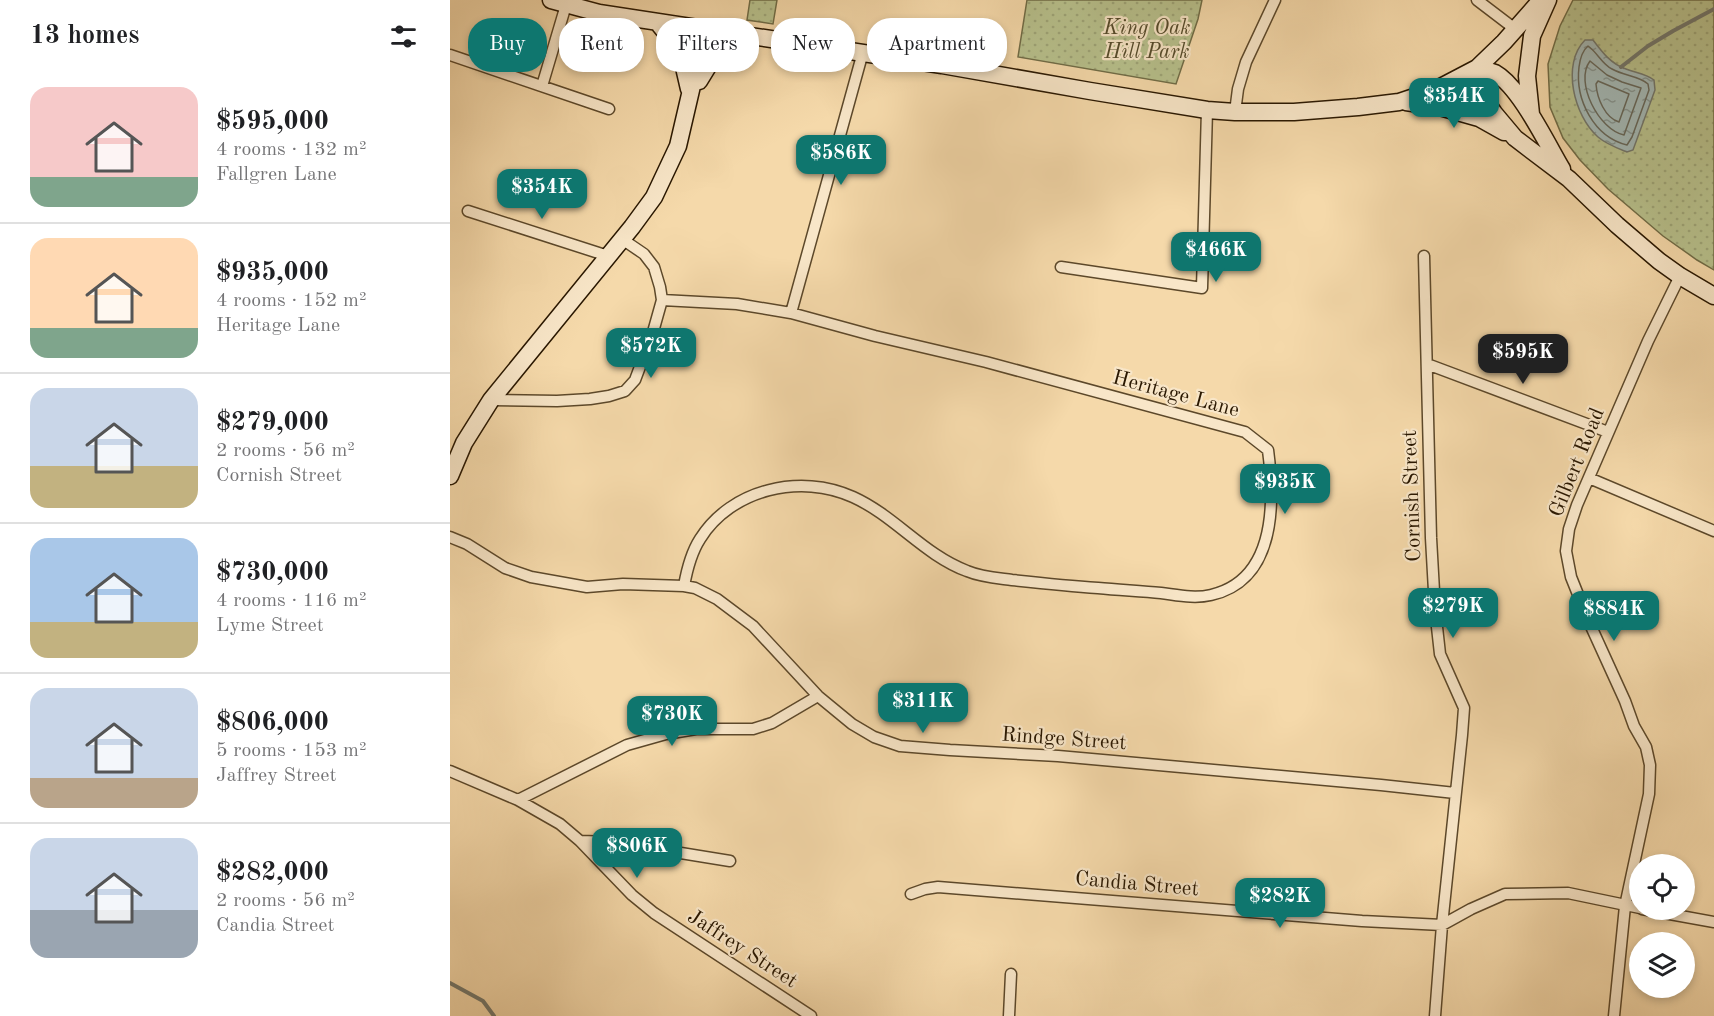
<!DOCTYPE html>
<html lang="en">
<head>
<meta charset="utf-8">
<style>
  body { margin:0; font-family:"Old Standard TT",serif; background:#f6f6f6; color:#202124; height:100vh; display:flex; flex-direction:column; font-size:22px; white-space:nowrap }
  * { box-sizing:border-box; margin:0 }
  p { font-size:20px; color:#757577 }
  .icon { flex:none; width:33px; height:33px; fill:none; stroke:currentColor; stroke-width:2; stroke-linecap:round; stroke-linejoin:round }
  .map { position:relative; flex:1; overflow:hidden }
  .side { display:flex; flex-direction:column; background:#fff; width:450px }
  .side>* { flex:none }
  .hud { position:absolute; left:18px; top:18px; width:570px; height:54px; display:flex; gap:12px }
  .buttons { position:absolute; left:1179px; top:854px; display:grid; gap:12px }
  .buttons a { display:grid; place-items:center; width:66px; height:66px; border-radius:50%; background:#fff; box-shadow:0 3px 9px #0003; font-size:30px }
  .price { position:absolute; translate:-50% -51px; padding:0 14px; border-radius:12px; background:#0f766e; color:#fff; font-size:20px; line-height:39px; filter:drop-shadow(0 2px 3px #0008) }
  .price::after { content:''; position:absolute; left:50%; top:36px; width:18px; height:14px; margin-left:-9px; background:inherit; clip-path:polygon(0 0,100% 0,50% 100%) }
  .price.active { background:#222; color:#fff }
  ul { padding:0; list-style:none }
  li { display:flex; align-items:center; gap:18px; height:150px; padding:0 30px }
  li+li { border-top:2px solid #e0e0e0 }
  li span { display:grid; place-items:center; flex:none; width:168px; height:120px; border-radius:18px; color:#555 }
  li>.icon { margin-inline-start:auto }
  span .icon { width:72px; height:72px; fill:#fffc; stroke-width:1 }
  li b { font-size:26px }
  h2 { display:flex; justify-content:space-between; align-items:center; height:72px; padding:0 30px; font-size:26px }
  .chip { padding:0 21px; border-radius:24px; background:#fff; box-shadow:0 3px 9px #0003; font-size:21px; line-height:54px }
  .chip.active { background:#0f766e; color:#fff }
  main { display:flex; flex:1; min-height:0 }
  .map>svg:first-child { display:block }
</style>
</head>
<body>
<main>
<section class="side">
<h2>13 homes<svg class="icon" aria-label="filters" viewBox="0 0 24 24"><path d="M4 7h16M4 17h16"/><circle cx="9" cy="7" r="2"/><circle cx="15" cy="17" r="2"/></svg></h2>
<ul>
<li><span style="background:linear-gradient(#f6c9c9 75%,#7fa58c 0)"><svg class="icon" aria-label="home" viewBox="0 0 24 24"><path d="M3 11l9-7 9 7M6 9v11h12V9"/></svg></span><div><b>$595,000</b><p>4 rooms · 132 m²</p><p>Fallgren Lane</p></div></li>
<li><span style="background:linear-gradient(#ffd9b3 75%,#7fa58c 0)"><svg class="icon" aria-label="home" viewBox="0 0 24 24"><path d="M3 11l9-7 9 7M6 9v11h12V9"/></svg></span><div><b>$935,000</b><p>4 rooms · 152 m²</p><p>Heritage Lane</p></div></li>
<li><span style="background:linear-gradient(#c9d6e8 65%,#c2b280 0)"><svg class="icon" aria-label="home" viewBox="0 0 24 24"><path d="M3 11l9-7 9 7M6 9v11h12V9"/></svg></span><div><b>$279,000</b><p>2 rooms · 56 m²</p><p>Cornish Street</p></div></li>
<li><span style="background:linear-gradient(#a9c7e8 70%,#c2b280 0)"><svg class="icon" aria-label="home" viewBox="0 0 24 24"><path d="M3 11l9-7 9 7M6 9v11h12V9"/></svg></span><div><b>$730,000</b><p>4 rooms · 116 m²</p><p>Lyme Street</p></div></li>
<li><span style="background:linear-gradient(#c9d6e8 75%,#b9a48a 0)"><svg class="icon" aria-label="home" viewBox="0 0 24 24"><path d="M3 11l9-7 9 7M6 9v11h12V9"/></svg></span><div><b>$806,000</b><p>5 rooms · 153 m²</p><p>Jaffrey Street</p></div></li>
<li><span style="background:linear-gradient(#c9d6e8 60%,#9aa5b1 0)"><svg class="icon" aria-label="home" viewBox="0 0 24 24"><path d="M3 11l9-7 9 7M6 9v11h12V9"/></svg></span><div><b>$282,000</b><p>2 rooms · 56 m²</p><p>Candia Street</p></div></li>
</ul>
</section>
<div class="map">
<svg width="1264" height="1016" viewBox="0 0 1264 1016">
  <defs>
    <pattern id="park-dots" width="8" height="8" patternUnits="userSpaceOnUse" patternTransform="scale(1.5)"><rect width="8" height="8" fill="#b7c08c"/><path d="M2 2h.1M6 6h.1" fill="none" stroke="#9da477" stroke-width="1.8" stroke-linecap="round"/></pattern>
    <pattern id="water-ripples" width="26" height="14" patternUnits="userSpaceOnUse" patternTransform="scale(1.5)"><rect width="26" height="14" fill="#a2b7b4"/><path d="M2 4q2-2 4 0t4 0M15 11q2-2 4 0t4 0" fill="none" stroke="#849490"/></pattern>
  </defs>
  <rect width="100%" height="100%" fill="#f5d9aa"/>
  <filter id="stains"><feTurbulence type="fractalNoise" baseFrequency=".00333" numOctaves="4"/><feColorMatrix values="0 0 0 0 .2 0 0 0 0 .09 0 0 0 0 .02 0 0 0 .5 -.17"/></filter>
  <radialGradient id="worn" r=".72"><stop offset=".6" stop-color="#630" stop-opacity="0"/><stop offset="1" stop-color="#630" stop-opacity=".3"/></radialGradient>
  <!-- park -->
  <path fill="url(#park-dots)" stroke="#706c46" stroke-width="1.5" d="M300 0H327L323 24 297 20Z
    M577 0H752L748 19 726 84 568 57Z
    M1123 0H1264V270L1247 260 1213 236 1158 189 1130 160 1113 138 1100 107 1098 64 1110 26Z"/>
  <!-- water -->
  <path fill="url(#water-ripples)" stroke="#72776c" stroke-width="1.5" d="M1135 40H1143C1152 52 1161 64 1176 69 1186 73 1195 73 1204 80L1205 90 1183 150 1177 152C1167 148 1156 144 1148 137 1124 116 1111 64 1135 40Z"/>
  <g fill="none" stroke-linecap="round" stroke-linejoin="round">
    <!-- shore -->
    <path stroke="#66675a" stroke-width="1.5" d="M1138 46C1147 52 1152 64 1162 69 1174 76 1190 76 1198 84L1199 90 1182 137 1177 145C1144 137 1125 100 1129 67 1130 59 1132 51 1138 46Z
      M1140 61 1157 75 1172 82 1191 88 1174 135C1149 130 1124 82 1140 61Z
      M1148 81 1179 94 1169 122C1155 118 1147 98 1146 84Z"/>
    <!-- stream -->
    <path stroke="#72776c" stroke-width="4" d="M1171 67 1198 46 1223 31 1264 9
      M0 983 33 1001 44 1016"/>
    <defs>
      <path id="minor" d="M1027 0 1065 29
        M0 55 159 109
        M92 86 116 5
        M785 112 788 89 796 62 825 0
        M18 211 158 256
        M974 256 981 538 985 609 990 654 1014 708 1012 735 992 925 985 1016
        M611 267 752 288 757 110
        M212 300 287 304 341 313 425 336 536 362 795 432 818 450C825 503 826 580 761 595 744 599 727 595 711 593 690 591 669 590 648 588 619 586 590 583 562 580 547 578 531 577 517 571 474 555 445 516 403 497 351 473 281 489 250 539 241 553 237 569 234 586
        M341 313 413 52
        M977 364 1158 432
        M41 400 107 401 140 399 159 396 175 391 185 380 203 332 212 300 210 287 204 267 194 254 172 239
        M1139 478 1264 531
        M0 537 17 544 55 568 81 577 137 587 173 584 234 586 245 588 267 599 303 626 368 696 402 724 424 737 450 746 500 750 608 756 931 785 1005 793
        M0 771 68 800 110 824 130 841 182 895 204 913 361 1016
        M68 800 177 745 216 734 246 729H303L322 723 368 696
        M130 841 163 842 280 861
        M461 894 475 889 488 887 912 921 992 925 1021 909 1055 894 1118 893 1190 908
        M1192 909 1264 922
        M559 1016 561 974
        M1164 1016 1175 906 1199 794 1200 765 1196 747 1184 726 1175 701 1139 622 1121 577 1116 551 1119 529 1127 505 1198 341 1230 276"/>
      <path id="secondary" d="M101 0 149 13 492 65 640 91 757 110 785 112H844L908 107 949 102 985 90 1027 68 1054 42 1091 0
        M208 23 230 50 239 89
        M1027 68 1026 87 1044 113 1065 138 1119 179 1167 225 1209 261 1230 276 1264 296
        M1027 68C1032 69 1039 71 1045 73 1070 87 1097 144 1112 169
        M249 81 260 63 268 54 294 36
        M956 102 990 107 1029 118 1054 132
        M1081 114 1077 76 1082 36 1098 0
        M0 476 14 443 41 400 182 227 204 197 228 146 255 30"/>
    </defs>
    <!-- minor casing -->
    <use href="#minor" stroke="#5c482a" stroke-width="13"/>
    <!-- secondary casing -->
    <use href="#secondary" stroke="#291700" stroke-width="19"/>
    <!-- minor -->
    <use href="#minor" stroke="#f8e6c8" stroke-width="10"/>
    <!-- secondary -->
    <use href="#secondary" stroke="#f8e6c8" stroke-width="16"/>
  </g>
  <g text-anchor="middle" stroke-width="4.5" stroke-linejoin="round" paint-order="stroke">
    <!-- park labels -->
    <g font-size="21" font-style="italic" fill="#544a2a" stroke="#f8e6c8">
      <text x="697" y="34">King Oak<tspan x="697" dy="24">Hill Park</tspan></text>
    </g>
    <!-- street labels -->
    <g font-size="21" fill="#291700" stroke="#f8e6c8">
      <text transform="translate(726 393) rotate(15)" y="7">Heritage Lane</text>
      <text transform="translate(1126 462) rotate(-68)" y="7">Gilbert Road</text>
      <text transform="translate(961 496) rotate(-92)" y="7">Cornish Street</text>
      <text transform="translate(614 738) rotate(4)" y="7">Rindge Street</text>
      <text transform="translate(687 883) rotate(5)" y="7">Candia Street</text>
      <text transform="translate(293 948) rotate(33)" y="7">Jaffrey Street</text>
    </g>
  </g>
  <rect width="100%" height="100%" filter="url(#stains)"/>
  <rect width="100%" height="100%" fill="url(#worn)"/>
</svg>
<div class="buttons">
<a><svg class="icon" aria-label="locate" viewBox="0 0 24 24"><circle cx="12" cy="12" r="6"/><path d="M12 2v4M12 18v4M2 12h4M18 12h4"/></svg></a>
<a><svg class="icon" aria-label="layers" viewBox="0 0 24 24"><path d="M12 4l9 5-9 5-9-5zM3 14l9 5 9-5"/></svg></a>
</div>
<b class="price" style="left:1004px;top:129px">$354K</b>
<b class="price" style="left:391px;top:186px">$586K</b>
<b class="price" style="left:92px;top:220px">$354K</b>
<b class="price" style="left:766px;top:283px">$466K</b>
<b class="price" style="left:201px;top:379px">$572K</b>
<b class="price active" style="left:1073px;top:385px">$595K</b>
<b class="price" style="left:835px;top:515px">$935K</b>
<b class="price" style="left:1003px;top:639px">$279K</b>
<b class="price" style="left:1164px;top:642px">$884K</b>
<b class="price" style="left:473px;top:734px">$311K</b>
<b class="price" style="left:222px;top:747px">$730K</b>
<b class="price" style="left:187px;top:879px">$806K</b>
<b class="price" style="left:830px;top:929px">$282K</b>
<div class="hud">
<a class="chip active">Buy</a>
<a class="chip">Rent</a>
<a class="chip">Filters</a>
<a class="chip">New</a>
<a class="chip">Apartment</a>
</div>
</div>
</main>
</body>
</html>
